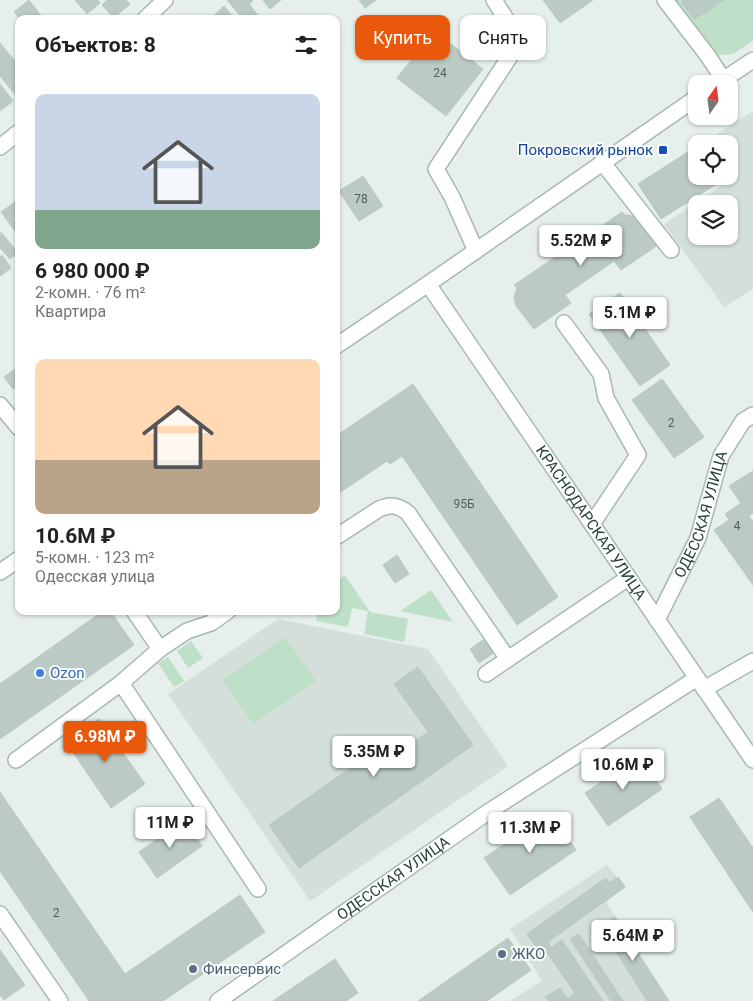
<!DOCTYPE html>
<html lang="ru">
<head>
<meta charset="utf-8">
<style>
  body { margin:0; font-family:Roboto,sans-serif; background:#f6f6f6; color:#222; height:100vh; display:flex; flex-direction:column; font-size:19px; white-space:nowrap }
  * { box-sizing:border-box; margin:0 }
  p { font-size:16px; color:#767676 }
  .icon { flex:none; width:28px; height:28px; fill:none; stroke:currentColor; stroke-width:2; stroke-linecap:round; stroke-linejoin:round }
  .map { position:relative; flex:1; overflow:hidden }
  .details { position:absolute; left:15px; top:15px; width:325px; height:600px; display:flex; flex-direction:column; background:#fff; border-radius:10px; box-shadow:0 1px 4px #0004 }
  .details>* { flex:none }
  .hud { position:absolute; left:355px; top:15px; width:322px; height:45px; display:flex; gap:10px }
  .needle { width:32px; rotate:14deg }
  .tools { position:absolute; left:688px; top:75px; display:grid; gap:10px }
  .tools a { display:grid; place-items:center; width:50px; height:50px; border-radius:10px; background:#fff; box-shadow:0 1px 4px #0004; font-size:25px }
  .price { position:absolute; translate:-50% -42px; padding:0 11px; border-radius:5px; background:#fff; color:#222; font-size:16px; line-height:32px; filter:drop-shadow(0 1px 2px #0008) }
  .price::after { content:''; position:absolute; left:50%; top:30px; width:15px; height:11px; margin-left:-8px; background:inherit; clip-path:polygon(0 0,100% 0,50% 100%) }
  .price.on { background:#ea580c; color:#fff }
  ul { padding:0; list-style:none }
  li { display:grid; align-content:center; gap:10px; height:265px; padding:0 20px }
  li span { display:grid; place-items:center; height:155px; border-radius:10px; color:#555 }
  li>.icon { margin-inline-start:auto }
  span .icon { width:90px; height:90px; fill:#fffc; stroke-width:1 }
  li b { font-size:21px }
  h2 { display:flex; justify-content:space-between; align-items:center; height:60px; padding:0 20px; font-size:21px }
  .tag { padding:0 18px; border-radius:10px; background:#fff; box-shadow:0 1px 4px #0004; font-size:18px; line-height:45px }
  .tag.on { background:#ea580c; color:#fff }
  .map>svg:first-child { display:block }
</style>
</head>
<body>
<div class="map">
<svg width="753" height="1001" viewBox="0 0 753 1001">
  <rect width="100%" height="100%" fill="#e6efeb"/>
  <!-- built -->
  <path fill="#d4dfda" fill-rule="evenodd" d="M753 111V289L724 307 664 224 723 185 717 176H729V144H701ZM696 204H729V236H696Z
    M278 619 428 649 508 766 310 901 168 694Z
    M607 865 625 887 606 902 669 1001H510L542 981 510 929Z"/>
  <!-- green -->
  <path fill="#bfe0c8" d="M665 0H753V41L733 54 708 56Z
    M345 575 370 612 408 619 404 642 364 634 368 611 352 608 348 627 316 621 318 611H336V582Z
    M431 590 453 622 400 611Z
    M285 637 316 681 253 724 222 680Z
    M191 641 203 658 188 668 177 651Z
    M168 657 184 681 174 687 158 663Z"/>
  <!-- building -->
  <path fill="#bbcac4" stroke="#b8c9c2" d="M29 0 44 19H20L14 12Z
    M75 0H98L100 3 87 14Z
    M107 0H126L130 4 114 18 102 5Z
    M227 0H251L253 1 249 4 261 19H243Z
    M263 0H281L270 9Z
    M359 0H376L365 8Z
    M543 0H593L560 23Z
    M684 0H724L695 19 681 2Z
    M224 6 235 19H210Z
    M434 31 483 69 446 116 397 78Z
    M0 43 19 66V99L0 76Z
    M0 84 13 101 0 111Z
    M694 148 696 151V176H713L718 183 661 219 638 184Z
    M363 176 383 206 359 221 339 191Z
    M19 199V234L18 235 1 212Z
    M622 212 625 215 635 216 658 245 621 270 614 261 565 295 571 303 534 329 516 306 514 297 517 288 514 285Z
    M1 232 18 253 10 259 0 248Z
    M2 255 11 268 0 276V257Z
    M620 293 670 365 640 386 589 314Z
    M19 366V384L13 389 4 377Z
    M662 379 704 437 674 458 632 400Z
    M413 384 558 597 517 625 402 456 390 464 387 461 336 495V436Z
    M753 471V513L749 516 753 522V585L714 530 729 520 725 514 741 503 729 486Z
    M397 555 409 574 395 583 383 565Z
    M103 611H110L134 645 0 739V684Z
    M486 638 495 652 479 663 470 649Z
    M418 667 473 745 299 868 269 825 376 750 385 762 428 732 394 684Z
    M99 719 145 784 111 808 66 742Z
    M639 756 662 789 608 826 585 793Z
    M0 792 125 974 240 895 265 932 163 1001H89L0 871Z
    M719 798 753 848V912L690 817Z
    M550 813 576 850 510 895 484 858Z
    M184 820 202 846 157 878 139 852Z
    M618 877 625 887 548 942 551 947 541 954 527 934 606 878 609 883Z
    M615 917 669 1001H647L600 926Z
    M579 934 623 1001H611L570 939Z
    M508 938 531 970 487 1001H418Z
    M562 940 603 1001H564L575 993 546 951Z
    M0 950 25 985 4 1000 0 995Z
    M335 959 358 993 346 1001H273Z
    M560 988 567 998 564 1001H548L545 997Z"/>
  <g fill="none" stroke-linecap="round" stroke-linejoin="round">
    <defs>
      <g id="minor">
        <path d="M665 0 708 56 723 79"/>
        <path d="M145 19 165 0"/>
        <path d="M717 84 753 60"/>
        <path d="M0 147 19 132"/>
        <path d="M602 162 671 250"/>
        <path d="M476 251 452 197 436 169 520 41 494 0"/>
        <path id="s1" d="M428 284 753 760"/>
        <path d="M564 323 601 374 606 398 638 455 592 524"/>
        <path d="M336 346 428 284 696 98"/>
        <path d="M0 405 19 428"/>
        <path d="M336 537 379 509C390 504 398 505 408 513L508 659 628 578"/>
        <path d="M0 572 19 559"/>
        <path id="s2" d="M657 620 698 538 721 456 743 421 753 415"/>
        <path d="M160 649 187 631 211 623 228 611"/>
        <path d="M486 674 508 659"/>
        <path d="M121 683 258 889"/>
        <path d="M704 689 753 661"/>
        <path d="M16 760 121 683 160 649 134 611"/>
        <path d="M0 914 60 1001"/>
        <path id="s3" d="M218 1001 488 812 697 678"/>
      </g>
    </defs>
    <!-- minor casing -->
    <use href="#minor" stroke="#a8b8b2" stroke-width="18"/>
    <!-- minor -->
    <use href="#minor" stroke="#fff" stroke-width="15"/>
  </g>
  <!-- markers -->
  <rect fill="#1a4fb4" stroke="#f7fbf9" stroke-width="2" x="658" y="145" width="10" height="10" rx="2.5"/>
  <circle fill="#3f7fe0" stroke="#f7fbf9" stroke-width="2" cx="40" cy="673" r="5"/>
  <g fill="#5c6f8a" stroke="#f7fbf9" stroke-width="2">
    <circle cx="502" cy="954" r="5"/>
    <circle cx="193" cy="969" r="5"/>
  </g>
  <g text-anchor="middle" stroke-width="4" stroke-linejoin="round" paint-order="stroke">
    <!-- number labels -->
    <g font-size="12" fill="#4a645c">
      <text x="440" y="77">24</text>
      <text x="361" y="203">78</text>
      <text x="671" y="427">2</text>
      <text x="464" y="508">95Б</text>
      <text x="737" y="530">4</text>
      <text x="56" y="917">2</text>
    </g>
    <!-- transit labels -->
    <g font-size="15" fill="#164399" stroke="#f7fbf9" text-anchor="end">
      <text x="653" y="155">Покровский рынок</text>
    </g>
    <!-- street labels -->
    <g font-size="15" fill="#24423a" stroke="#f7fbf9">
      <text dy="5" stroke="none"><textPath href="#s2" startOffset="115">ОДЕССКАЯ УЛИЦА</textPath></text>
      <text dy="5" stroke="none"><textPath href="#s1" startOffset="289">КРАСНОДАРСКАЯ УЛИЦА</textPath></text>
      <text dy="5" stroke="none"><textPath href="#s3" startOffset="214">ОДЕССКАЯ УЛИЦА</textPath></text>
    </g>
    <!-- shop labels -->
    <g font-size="15" fill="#366cbe" stroke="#f7fbf9" text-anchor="start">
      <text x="50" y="678">Ozon</text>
    </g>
    <!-- service labels -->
    <g font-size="15" fill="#4e5e75" stroke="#f7fbf9" text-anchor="start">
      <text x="512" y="959">ЖКО</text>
      <text x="203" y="974">Финсервис</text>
    </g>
  </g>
</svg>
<div class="tools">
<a><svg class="needle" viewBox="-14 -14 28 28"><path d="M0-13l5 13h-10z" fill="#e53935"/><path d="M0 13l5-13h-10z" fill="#767676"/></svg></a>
<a><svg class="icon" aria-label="locate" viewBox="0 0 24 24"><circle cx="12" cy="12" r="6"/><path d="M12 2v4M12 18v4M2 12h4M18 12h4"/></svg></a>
<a><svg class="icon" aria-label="layers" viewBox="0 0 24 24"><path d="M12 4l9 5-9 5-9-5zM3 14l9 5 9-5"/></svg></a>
</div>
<b class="price" style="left:581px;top:267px">5.52M ₽</b>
<b class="price" style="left:630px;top:339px">5.1M ₽</b>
<b class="price on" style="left:105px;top:763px">6.98M ₽</b>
<b class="price" style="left:374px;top:778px">5.35M ₽</b>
<b class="price" style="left:623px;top:791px">10.6M ₽</b>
<b class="price" style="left:170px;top:849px">11M ₽</b>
<b class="price" style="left:530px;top:854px">11.3M ₽</b>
<b class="price" style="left:633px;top:962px">5.64M ₽</b>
<div class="hud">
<a class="tag on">Купить</a>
<a class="tag">Снять</a>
</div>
<section class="details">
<h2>Объектов: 8<svg class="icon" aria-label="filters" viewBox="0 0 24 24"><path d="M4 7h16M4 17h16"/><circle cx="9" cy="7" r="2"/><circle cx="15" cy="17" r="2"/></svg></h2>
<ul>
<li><span style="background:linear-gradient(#c9d6e8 75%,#7fa58c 0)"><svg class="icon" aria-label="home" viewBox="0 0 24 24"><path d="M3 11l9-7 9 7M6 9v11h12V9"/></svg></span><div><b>6 980 000 ₽</b><p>2-комн. · 76 m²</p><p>Квартира</p></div></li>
<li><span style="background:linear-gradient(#ffd9b3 65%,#b9a48a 0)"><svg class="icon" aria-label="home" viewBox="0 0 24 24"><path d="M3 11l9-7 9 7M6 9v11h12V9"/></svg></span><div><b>10.6M ₽</b><p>5-комн. · 123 m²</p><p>Одесская улица</p></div></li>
</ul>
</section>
</div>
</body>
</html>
